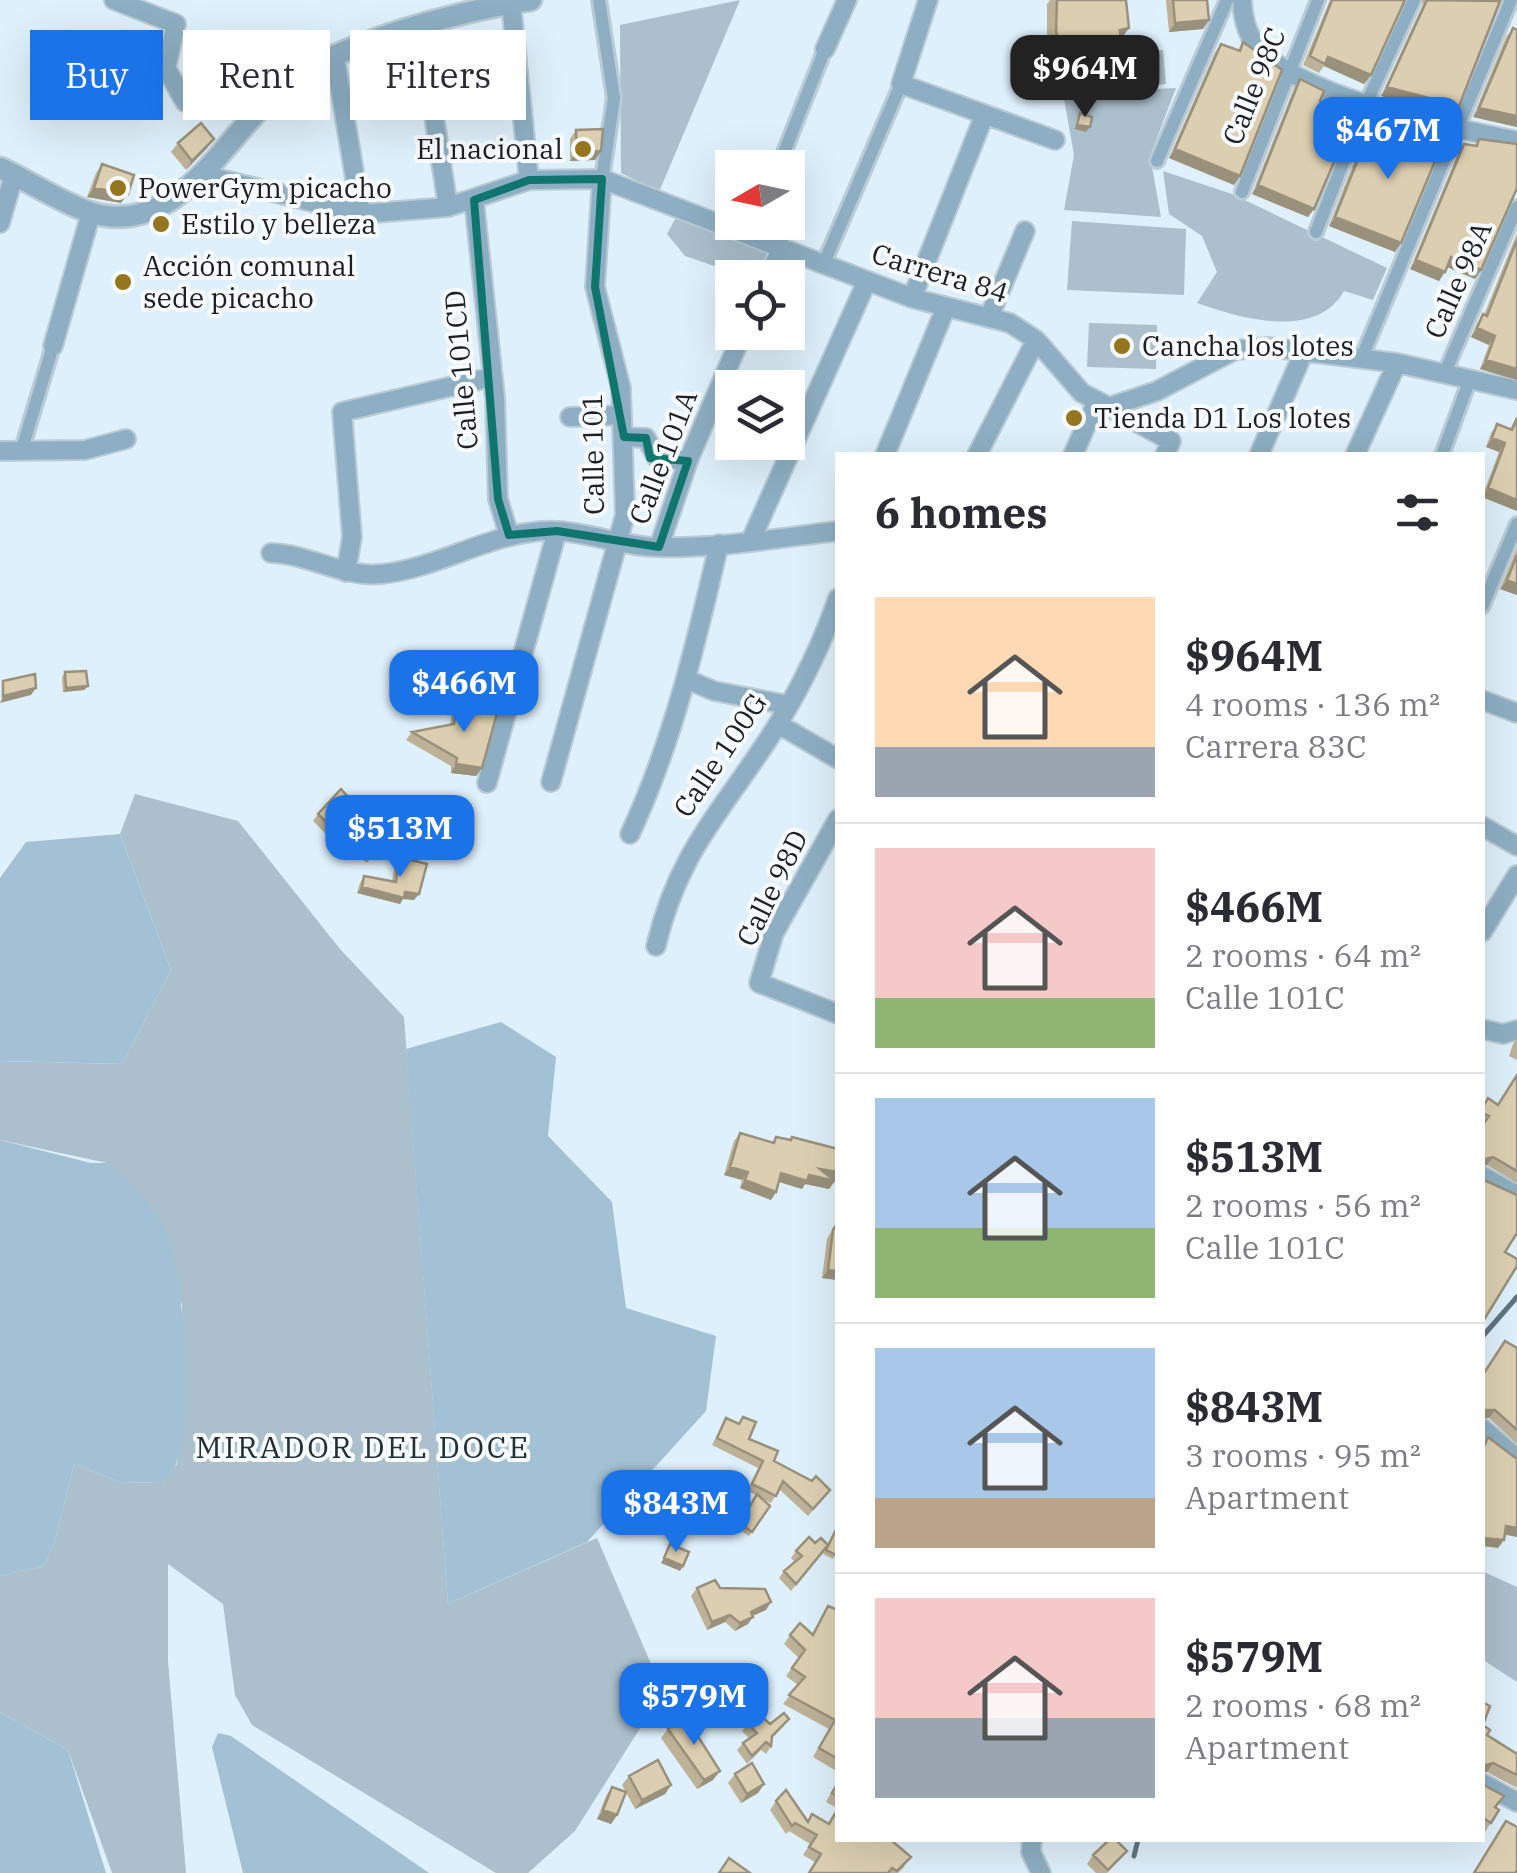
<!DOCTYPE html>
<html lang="en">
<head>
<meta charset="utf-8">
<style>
  body { margin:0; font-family:"IBM Plex Serif",serif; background:#f2f2f3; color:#2b2b33; height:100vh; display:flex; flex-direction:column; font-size:38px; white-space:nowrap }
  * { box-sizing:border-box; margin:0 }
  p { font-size:32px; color:#7c7c81 }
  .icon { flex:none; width:55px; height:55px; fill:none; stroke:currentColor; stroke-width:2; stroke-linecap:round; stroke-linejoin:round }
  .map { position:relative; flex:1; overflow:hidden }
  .sheet { position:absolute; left:835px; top:452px; width:650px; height:1390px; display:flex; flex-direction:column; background:#fff; border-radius:0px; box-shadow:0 10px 40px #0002 }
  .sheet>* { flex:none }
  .top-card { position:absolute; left:30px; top:30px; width:655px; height:90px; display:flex; gap:20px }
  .needle { width:65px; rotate:261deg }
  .buttons { position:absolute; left:715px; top:150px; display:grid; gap:20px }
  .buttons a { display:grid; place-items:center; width:90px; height:90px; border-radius:0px; background:#fff; box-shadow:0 10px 40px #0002; font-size:50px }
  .price { position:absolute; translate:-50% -85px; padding:0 22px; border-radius:20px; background:#1a73e8; color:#fff; font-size:32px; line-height:65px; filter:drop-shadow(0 2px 5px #0008) }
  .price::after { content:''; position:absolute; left:50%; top:60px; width:30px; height:22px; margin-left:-15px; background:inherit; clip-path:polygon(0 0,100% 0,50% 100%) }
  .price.selected { background:#222; color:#fff }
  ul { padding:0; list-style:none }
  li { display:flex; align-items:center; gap:30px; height:250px; padding:0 40px }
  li+li { border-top:2px solid #e1e1e2 }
  li span { display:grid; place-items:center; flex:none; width:280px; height:200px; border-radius:0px; color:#555 }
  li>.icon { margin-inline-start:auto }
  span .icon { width:120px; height:120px; fill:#fffc; stroke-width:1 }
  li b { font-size:42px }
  h2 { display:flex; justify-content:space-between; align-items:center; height:120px; padding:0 40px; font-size:42px }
  .pill { padding:0 35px; border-radius:0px; background:#fff; box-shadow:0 10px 40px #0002; font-size:35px; line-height:90px }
  .pill.selected { background:#1a73e8; color:#fff }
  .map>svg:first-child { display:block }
</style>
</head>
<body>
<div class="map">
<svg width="1517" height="1873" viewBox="0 0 1517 1873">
  <rect width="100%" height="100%" fill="#def0fb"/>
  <!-- green -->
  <path fill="#abbfcc" d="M740 0 659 192 621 173 620 25Z
    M1163 50 1166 84 1122 87 1120 53Z
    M1116 76 1120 91 1176 88 1150 156 1161 217 1064 210 1074 155 1061 82Z
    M1163 171 1232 194 1387 268 1373 300 1344 291C1316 341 1239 318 1197 303L1217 272 1202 236 1169 214Z
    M675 219 688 220 770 248 755 277H747L685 256 667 234Z
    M1072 221 1186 229 1184 295 1067 290Z
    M1089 323 1157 325 1156 369 1087 367Z
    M135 794 238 821 340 949 404 1017 448 1604 597 1538 663 1692 575 1831 528 1873H496L252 1725 235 1695 223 1604 168 1564V1661L186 1873H112L68 1750 0 1712V1576L44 1566 55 1541 74 1464 120 1482 163 1483 177 1464 183 1420 182 1304 107 1163 0 1140V1061L122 1064 171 970 120 834Z
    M1482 1571 1517 1587V1682L1483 1660Z"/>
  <!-- forest -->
  <path fill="#a3c1d4" d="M120 834 171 970 122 1064 0 1061V878L26 842Z
    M501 1022 556 1057 548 1136 612 1202 626 1308 716 1336 706 1411 587 1542 448 1604 406 1049Z
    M0 1140 91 1163H107C132 1183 151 1203 166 1233 185 1274 193 1423 176 1464 174 1471 167 1478 163 1483L120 1482 74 1464 55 1541 44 1566 0 1576Z
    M0 1712 68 1750 106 1873H0Z
    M218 1733 231 1736 429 1873H243L212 1747Z"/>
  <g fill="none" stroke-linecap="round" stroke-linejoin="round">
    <!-- stream -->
    <path stroke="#5f7583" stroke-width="5" d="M1482 1337 1517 1297
      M1134 1856 1138 1840"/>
    <defs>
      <path id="pedestrian" d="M599 0 614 98 602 179
        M1157 161 1227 0
        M778 168 825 49
        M1242 192 1318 0
        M1316 232 1366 104 1414 0
        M824 263 901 84
        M1362 357 1511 0
        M1445 372 1517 207
        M22 449 53 346
        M1442 455 1470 379
        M1482 607 1517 524"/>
      <path id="minor" d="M114 0 176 24 166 68 185 102 218 105 246 92 280 88
        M928 0 901 84 1055 140
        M1242 0C1243 21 1248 40 1265 55 1318 101 1447 127 1517 141
        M511 3 529 180
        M420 25 448 207
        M825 49 847 0
        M335 58 361 214
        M204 175 361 214 448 207 529 180 602 179 912 298 1010 323 1036 340 1082 393 1109 407 1157 391 1235 350 1267 347 1397 363 1517 390
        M474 200 495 398 498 499 509 535
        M0 223 14 175
        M768 278 782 247
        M912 298 984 116
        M990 315 1025 231
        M53 346 91 213
        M1109 407 1171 441 1165 455
        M570 417 622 415
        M624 437 646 438 657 458 688 461
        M0 451 85 450 126 439
        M885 455 946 307
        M977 455 1036 340
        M1073 455 1096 403
        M1259 455 1305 349
        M1355 455 1397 363
        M751 540 867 281
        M659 547 688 461 743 332
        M271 553C310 554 343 578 381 574 443 568 495 528 558 531 591 533 622 546 655 547 716 549 778 538 838 531
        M346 572 352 537 342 412 492 377
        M686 679 714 691 788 705
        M1482 700 1517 713
        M778 724 838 759
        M551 782 625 515 621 388 595 287 602 179
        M487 783 557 531
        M838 819 774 933 759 983 838 1014
        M1482 826 1517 846
        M630 834C673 742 696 643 719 544
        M1482 932 1517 875
        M656 946C679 847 728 805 778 724 802 685 823 641 838 598
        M1482 1029 1503 1034 1517 1030
        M1482 1176 1517 1195
        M1482 1428 1517 1458
        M1482 1783 1517 1802
        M1032 1840 1031 1852 1041 1873"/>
      <path id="tertiary" d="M0 168C29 181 58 201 89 212 179 241 227 132 282 87 337 42 461 11 531 0"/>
    </defs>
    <!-- pedestrian casing -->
    <use href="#pedestrian" stroke="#bbcbd4" stroke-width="18"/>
    <!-- minor casing -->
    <use href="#minor" stroke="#bbcbd4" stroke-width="22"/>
    <!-- tertiary casing -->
    <use href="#tertiary" stroke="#bbcbd4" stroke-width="25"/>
    <!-- pedestrian -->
    <use href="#pedestrian" stroke="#8eafc3" stroke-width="12"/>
    <!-- minor -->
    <use href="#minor" stroke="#8eafc3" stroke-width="18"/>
    <!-- tertiary -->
    <use href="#tertiary" stroke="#8eafc3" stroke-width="20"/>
  </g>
  <!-- wall -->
  <path fill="#bdb298" d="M1050 0H1117L1121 40 1112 59 1053 66 1047 45V4Z
    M1166 0H1207L1209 20 1203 29 1169 32Z
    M1330 0H1405L1371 75 1364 84 1324 66 1319 73 1303 65Z
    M1421 0H1499L1459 106 1452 115 1381 96 1423 4Z
    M1513 28 1517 127 1473 117 1506 37Z
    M1243 42 1240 176 1234 185 1169 158 1215 52 1221 44 1238 50Z
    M1300 79 1320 101 1314 209 1308 217 1252 194 1294 88Z
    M1372 124 1405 138 1411 128 1395 252 1329 226 1365 133Z
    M576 130 601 151 595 160 570 161V139Z
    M214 139 207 148 186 170 171 152 178 143Z
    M1479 139 1475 279 1447 267 1439 281 1410 269 1458 153 1464 144 1474 146Z
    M102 164 121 203 87 197 96 173Z
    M1517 233V380L1480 369 1489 345 1471 337 1477 323 1484 315Z
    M1517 416V511L1482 497 1499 452 1486 447 1491 433 1497 424 1510 429Z
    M1517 548V595L1500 589Z
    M65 672 88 686 84 690 63 692 62 677Z
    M458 702 482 768 476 776 451 773V766L406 740 412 732 450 725 453 710Z
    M356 806 329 837 313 821 318 814Z
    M370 826 374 854 367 863 353 853Z
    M399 857 414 900 403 899 400 904 357 893 360 883 364 876 392 881 395 864Z
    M1517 1038V1060L1509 1056 1513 1044Z
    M1517 1074V1183L1487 1165 1482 1166V1106L1488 1098 1498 1104Z
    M740 1133 773 1142 776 1137 789 1140 792 1137 838 1149V1182L834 1181 829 1189 805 1184 802 1189 779 1182 776 1192 771 1200 740 1188 742 1180 724 1175 734 1141Z
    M838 1220V1280L822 1278 827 1239Z
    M1517 1347V1444L1489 1418Z
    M743 1417 749 1439 774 1461 830 1490 808 1516 779 1489 771 1503 761 1498 770 1506 749 1536 737 1528 756 1495 747 1491 758 1468 712 1445 726 1418 738 1424Z
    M838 1523 836 1555 833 1559 823 1554 826 1549 791 1591 779 1578 784 1571 795 1562 791 1558 796 1551 815 1543 828 1544Z
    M697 1588H720L766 1610 753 1616 748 1624 735 1631 725 1622 707 1630 691 1596Z
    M828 1606 838 1610V1772L813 1757 829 1729 783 1704 798 1685 786 1676 799 1658 784 1644 790 1635 812 1634Z
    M1482 1702 1483 1725 1487 1735 1517 1754V1788L1487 1772 1482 1773Z
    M748 1724H770L784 1726 772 1738 771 1746 766 1754 761 1750 747 1764 737 1750 743 1743 749 1738 742 1731Z
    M668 1729 713 1780 697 1789 661 1738Z
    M735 1774 764 1784 758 1793 741 1803 728 1783Z
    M629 1776 671 1785 665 1794 635 1809 622 1785Z
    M838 1780V1840L905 1866 898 1873H808L815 1862 803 1855 810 1844 789 1831 786 1834 770 1810 776 1801 808 1821 812 1814 828 1823 837 1808 826 1802Z
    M1482 1784 1495 1808 1499 1810 1485 1832 1482 1831Z
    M612 1787 617 1815 611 1824 597 1819 606 1796Z
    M1127 1851 1107 1873H1096L1087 1864 1093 1855Z"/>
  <!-- shaded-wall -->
  <path fill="#9a917c" d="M1209 20 1203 29 1169 32 1175 23Z
    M1129 28 1119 42 1120 30Z
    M1121 46 1112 59 1053 66 1063 52Z
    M1328 57 1371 75 1364 84 1324 66Z
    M1387 87 1459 106 1452 115 1381 96Z
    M1479 108 1517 116V127L1473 117Z
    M1077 125 1090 127 1086 132 1074 129Z
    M214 139 207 148 186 170 192 161Z
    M1175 149 1240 176 1234 185 1169 158Z
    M601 151 595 160 570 161 577 152Z
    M1258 185 1314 209 1308 217 1252 194Z
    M94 188 128 194 121 203 87 197Z
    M1335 217 1401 243 1395 252 1329 226Z
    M1451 257 1481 270 1475 279 1445 266Z
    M1416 260 1445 272 1439 281 1410 269Z
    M1477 328 1495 336 1489 345 1471 337Z
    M1486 360 1517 369V380L1480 369Z
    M1492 438 1505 443 1499 452 1486 447Z
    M1488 488 1517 500V511L1482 497Z
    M1507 580 1517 584V595L1500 589Z
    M88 686 84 690 63 692 66 688Z
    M36 688 31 695 0 703 3 696Z
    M456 764 482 768 476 776 451 773Z
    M362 887 405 892 419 894 414 900 403 899 400 904 357 893Z
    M1493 1157 1487 1165 1482 1166V1160Z
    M730 1167 748 1172 742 1180 724 1175Z
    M820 1169 838 1172V1182L827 1179 835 1181 829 1189 805 1184 802 1189 776 1181 781 1173 809 1175Z
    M745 1180 776 1192 771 1200 740 1188Z
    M828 1270 838 1271V1280L822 1278Z
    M1482 1410H1495L1489 1418H1482Z
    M1506 1526 1517 1528V1537L1501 1534Z
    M1482 1538 1504 1540 1498 1548 1482 1546Z
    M664 1558 683 1566 680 1571 661 1563Z
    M771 1602 766 1610 745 1619 751 1612Z
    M730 1615 725 1622 707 1630 712 1622Z
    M753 1617 748 1624 735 1631 740 1623Z
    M1493 1763 1487 1772 1482 1773V1766Z
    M720 1771 713 1780 697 1789 704 1780Z
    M764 1784 758 1793 741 1803 747 1794Z
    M671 1785 665 1794 635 1809 642 1800Z
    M603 1810 617 1815 611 1824 597 1819Z"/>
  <!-- building -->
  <path fill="#dccfb1" stroke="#9a917c" stroke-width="2.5" d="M1057 0H1126L1129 28 1120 30 1121 46 1063 52 1056 32Z
    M1173 0H1207L1209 20 1175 23Z
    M1332 0H1405L1371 75 1328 57 1325 64 1310 56Z
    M1427 0 1500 1 1459 106 1387 87Z
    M1513 28 1517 30V116L1479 108Z
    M1243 42 1282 70 1240 176 1175 149 1221 44 1240 51Z
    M1300 79 1324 91 1320 101 1354 115 1314 209 1258 185Z
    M1080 113 1092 117 1090 127 1077 125Z
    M201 123 214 139 192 161 178 143Z
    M1372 124 1407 139 1411 128 1436 142 1438 154 1401 243 1335 217Z
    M603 129 601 151 577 152 576 130Z
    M1479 139 1517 144V188L1481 270 1451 257 1445 272 1416 260 1464 144 1477 146Z
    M102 164 134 175 128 194 94 188Z
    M1517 240V369L1486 360 1495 336 1477 328 1483 314 1487 316Z
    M1517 418V500L1488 488 1505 443 1492 438 1497 424 1512 430Z
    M1517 555V584L1507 580Z
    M86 671 88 686 66 688 65 672Z
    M35 674 36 688 3 696V681Z
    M458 702 497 713 482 768 456 764 457 758 412 732 454 724Z
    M341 789 356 806 334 830 318 814Z
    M370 826 383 834 374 854 359 843Z
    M399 857 427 864 419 894 405 892 404 898 362 887 364 876 396 882Z
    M1517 1075V1171L1493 1157 1482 1160V1126L1489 1116 1482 1113V1109L1488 1098 1498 1105Z
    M740 1133 774 1143 776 1137 791 1140 792 1137 838 1149V1172L820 1169 835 1181 809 1175 807 1181 781 1173 776 1192 745 1180 748 1172 730 1167Z
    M1482 1179 1517 1195V1233L1505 1252 1517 1259V1266L1482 1323Z
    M838 1222V1271L828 1270 833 1230Z
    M1505 1341 1517 1348V1430L1495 1410H1482V1376Z
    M743 1417 756 1422 749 1439 778 1451 774 1461 812 1481 816 1476 830 1490 813 1509 783 1481 776 1496 752 1484 763 1461 717 1438 726 1418 739 1424Z
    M1488 1437 1517 1459V1528L1506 1526 1504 1540 1482 1538V1451Z
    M757 1494 770 1506 752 1532 740 1523Z
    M838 1526V1552L836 1555 826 1550Z
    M809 1537 815 1543 821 1538 828 1545 796 1584 784 1571 802 1556 796 1551Z
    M670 1544 689 1552 683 1566 664 1558Z
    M715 1580 720 1588 765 1589 771 1602 751 1612 753 1617 740 1623 730 1615 712 1622 697 1588Z
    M828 1606 838 1610V1759L819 1748 835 1720 789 1695 805 1677 792 1668 805 1650 790 1635 800 1623 813 1635Z
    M1482 1702 1490 1706 1483 1725 1490 1730 1487 1735 1517 1754V1775L1493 1763 1482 1766Z
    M758 1713 770 1724 784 1713 789 1719 772 1736 771 1746 766 1742 752 1756 743 1743 757 1733 748 1724Z
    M685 1716 720 1771 704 1780 668 1729Z
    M658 1760 671 1785 642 1800 629 1776Z
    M752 1763 764 1784 747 1794 735 1774Z
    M838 1783V1796L832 1793Z
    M1482 1784 1504 1796 1495 1807 1499 1810 1491 1823 1482 1817Z
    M612 1787 626 1792 617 1815 603 1810Z
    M786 1790 808 1822 812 1814 829 1824 838 1809V1840H891L911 1857 897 1871 892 1868 888 1873H809L821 1854 809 1847 817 1835 795 1823 792 1826 776 1801Z
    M1506 1821 1517 1827V1871L1515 1873H1474Z
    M1109 1840H1116L1127 1851 1108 1870 1093 1855Z
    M729 1858 750 1873H719Z"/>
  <!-- marked area -->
  <path fill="none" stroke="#0f766e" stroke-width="8" stroke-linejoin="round" d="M602 179 595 287 624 437 646 438 650 458 688 461 659 547 557 531 509 535 498 499 474 200 529 180Z"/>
  <!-- markers -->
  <g fill="#95751d" stroke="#f7fbfd" stroke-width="4">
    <circle cx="583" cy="149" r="10"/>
    <circle cx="118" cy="188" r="10"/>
    <circle cx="161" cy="224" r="10"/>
    <circle cx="123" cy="282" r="10"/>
    <circle cx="1122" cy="346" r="10"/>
    <circle cx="1074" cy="418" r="10"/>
  </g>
  <g text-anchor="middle" stroke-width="8" stroke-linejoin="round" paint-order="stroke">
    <!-- street labels -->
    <g font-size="28" fill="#1a2024" stroke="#f7fbfd">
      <text transform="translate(1254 86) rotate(-68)" y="10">Calle 98C</text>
      <text transform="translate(940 273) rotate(17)" y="10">Carrera 84</text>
      <text transform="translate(1458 280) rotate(-66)" y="10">Calle 98A</text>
      <text transform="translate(461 370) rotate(-95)" y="10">Calle 101CD</text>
      <text transform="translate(593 454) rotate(-91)" y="10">Calle 101</text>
      <text transform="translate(663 457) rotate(-69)" y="10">Calle 101A</text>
      <text transform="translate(720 755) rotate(-56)" y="10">Calle 100G</text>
      <text transform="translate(772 888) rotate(-64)" y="10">Calle 98D</text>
    </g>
    <!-- poi labels -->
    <g font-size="28" fill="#1a2024" stroke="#f7fbfd" text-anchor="start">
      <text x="563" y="159" text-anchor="end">El nacional</text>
      <text x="138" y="198">PowerGym picacho</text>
      <text x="181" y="234">Estilo y belleza</text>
      <text x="143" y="276">Acción comunal<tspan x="143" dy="32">sede picacho</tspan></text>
      <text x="1142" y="356">Cancha los lotes</text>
      <text x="1094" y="428">Tienda D1 Los lotes</text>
    </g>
    <!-- neighbourhood labels -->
    <g font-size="30" letter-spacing="2.5" fill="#212f37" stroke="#f7fbfd">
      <text x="363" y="1458">MIRADOR DEL DOCE</text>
    </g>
  </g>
</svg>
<div class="buttons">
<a><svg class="needle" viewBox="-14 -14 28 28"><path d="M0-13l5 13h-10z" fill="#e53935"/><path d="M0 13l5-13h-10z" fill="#7c7c81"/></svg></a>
<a><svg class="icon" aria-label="locate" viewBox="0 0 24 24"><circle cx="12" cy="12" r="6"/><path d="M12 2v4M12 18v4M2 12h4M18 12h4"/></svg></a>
<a><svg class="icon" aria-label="layers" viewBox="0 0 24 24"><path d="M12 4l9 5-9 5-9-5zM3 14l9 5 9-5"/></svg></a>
</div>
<b class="price selected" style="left:1085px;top:120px">$964M</b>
<b class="price" style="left:1388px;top:182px">$467M</b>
<b class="price" style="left:464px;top:735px">$466M</b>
<b class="price" style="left:400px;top:880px">$513M</b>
<b class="price" style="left:676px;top:1555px">$843M</b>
<b class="price" style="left:694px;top:1748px">$579M</b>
<div class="top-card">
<a class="pill selected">Buy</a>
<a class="pill">Rent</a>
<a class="pill">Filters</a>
</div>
<section class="sheet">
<h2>6 homes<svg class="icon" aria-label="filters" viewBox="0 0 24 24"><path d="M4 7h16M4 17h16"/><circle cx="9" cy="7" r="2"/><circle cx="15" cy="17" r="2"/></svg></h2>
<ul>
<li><span style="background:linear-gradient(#ffd9b3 75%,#9aa5b1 0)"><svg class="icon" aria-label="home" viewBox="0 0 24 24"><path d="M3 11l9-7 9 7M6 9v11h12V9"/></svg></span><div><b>$964M</b><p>4 rooms · 136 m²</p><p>Carrera 83C</p></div></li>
<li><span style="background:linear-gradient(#f6c9c9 75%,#8fb573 0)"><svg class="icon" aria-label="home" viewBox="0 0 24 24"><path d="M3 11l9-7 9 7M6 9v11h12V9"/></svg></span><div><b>$466M</b><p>2 rooms · 64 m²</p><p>Calle 101C</p></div></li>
<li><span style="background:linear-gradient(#a9c7e8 65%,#8fb573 0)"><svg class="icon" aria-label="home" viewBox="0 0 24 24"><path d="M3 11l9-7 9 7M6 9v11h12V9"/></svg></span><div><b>$513M</b><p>2 rooms · 56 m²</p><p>Calle 101C</p></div></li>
<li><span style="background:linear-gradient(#a9c7e8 75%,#b9a48a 0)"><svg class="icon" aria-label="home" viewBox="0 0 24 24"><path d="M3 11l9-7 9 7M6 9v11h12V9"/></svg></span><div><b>$843M</b><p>3 rooms · 95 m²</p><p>Apartment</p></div></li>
<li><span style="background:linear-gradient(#f6c9c9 60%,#9aa5b1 0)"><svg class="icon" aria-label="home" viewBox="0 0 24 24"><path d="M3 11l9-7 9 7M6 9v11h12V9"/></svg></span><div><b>$579M</b><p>2 rooms · 68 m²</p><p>Apartment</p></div></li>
</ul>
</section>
</div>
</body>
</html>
